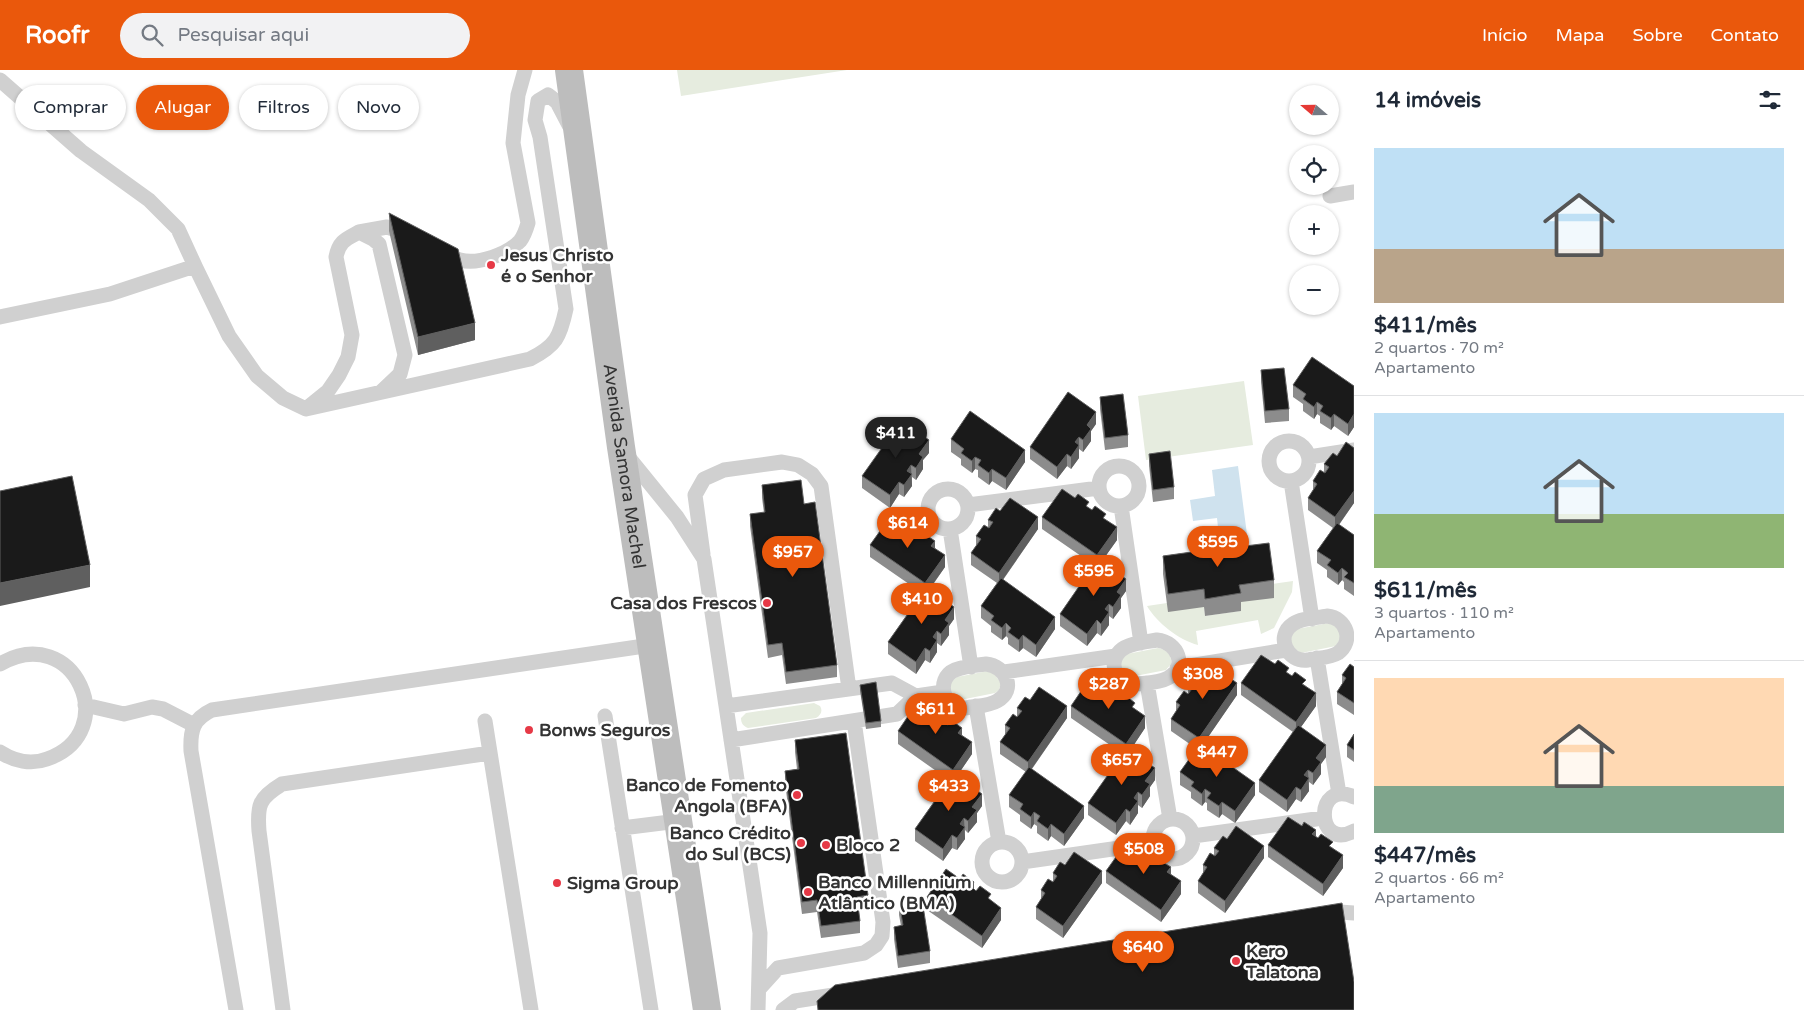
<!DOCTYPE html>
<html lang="pt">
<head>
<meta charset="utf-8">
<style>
  body { margin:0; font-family:"Varela Round",sans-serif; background:#f2f2f3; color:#1f2937; height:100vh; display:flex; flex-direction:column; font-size:19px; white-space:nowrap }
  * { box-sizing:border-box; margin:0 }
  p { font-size:16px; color:#747a83 }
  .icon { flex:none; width:28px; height:28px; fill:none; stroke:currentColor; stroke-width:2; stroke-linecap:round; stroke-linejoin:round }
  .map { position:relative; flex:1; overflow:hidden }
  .sheet { display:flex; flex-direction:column; background:#fff; width:450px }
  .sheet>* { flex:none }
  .hud { position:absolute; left:15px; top:15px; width:475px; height:45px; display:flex; gap:10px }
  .needle { width:32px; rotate:290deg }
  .buttons { position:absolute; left:1289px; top:15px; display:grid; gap:10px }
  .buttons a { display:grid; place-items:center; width:50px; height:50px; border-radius:50%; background:#fff; box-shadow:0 1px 4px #0004; font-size:25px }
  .price { position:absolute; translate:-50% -42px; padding:0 11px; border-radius:18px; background:#ea580c; color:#fff; font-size:16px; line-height:32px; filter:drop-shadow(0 1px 2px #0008) }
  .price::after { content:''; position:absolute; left:50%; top:30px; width:15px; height:11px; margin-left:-8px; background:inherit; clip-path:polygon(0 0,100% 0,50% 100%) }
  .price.current { background:#222; color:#fff }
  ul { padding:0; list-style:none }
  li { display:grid; align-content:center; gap:10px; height:265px; padding:0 20px }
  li+li { border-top:1px solid #e0e1e3 }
  li span { display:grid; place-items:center; height:155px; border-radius:0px; color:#555 }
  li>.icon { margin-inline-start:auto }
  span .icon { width:90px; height:90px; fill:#fffc; stroke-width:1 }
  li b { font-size:21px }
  h2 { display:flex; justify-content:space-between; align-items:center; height:60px; padding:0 20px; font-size:21px }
  .tag { padding:0 18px; border-radius:22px; background:#fff; box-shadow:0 1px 4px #0004; font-size:18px; line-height:45px }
  .tag.current { background:#ea580c; color:#fff }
  header { display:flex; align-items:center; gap:30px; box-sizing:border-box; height:70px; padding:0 25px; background:#ea580c; color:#fff }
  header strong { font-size:24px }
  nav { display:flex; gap:28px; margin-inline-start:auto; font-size:18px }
  .search { width:350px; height:45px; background:#f2f2f3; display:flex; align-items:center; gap:12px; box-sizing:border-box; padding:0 18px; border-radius:28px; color:#747a83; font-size:19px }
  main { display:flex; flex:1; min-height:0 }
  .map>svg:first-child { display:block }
</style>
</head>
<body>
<header>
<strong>Roofr</strong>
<div class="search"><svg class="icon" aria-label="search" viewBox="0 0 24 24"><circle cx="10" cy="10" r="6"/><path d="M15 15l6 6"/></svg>Pesquisar aqui</div>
<nav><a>Início</a><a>Mapa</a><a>Sobre</a><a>Contato</a></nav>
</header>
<main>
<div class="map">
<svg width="1354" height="940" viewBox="0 0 1354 940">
  <rect width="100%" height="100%" fill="#fff"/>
  <!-- green -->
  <path fill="#e6ecdf" d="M677 0H847L681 26Z
    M1244 311 1253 375 1146 390 1138 326Z
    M1293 511 1292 522 1274 558 1261 564 1258 550 1196 561 1198 575C1179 570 1157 553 1147 536L1167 533 1204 537 1205 546 1240 541 1239 532 1272 514Z
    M1329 553H1333L1342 565 1336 576 1301 583 1291 576V564L1297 559Z
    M1158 578C1167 580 1172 584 1171 594L1166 600 1130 607 1121 600V589L1127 584Z
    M988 601H992L1001 613 999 620 995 623 960 630 956 629 950 624 951 612 957 607Z
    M814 633 820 636C823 641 821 645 816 648L748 658C743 656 741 653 741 648L746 643Z"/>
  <!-- water -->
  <path fill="#cfe2ee" d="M1238 396 1248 472 1220 476 1217 448 1193 451 1190 430 1215 426 1212 400Z"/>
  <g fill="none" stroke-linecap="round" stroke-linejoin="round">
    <!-- lane -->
    <path stroke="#d0d0d0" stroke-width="15" d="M0 10 81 81 149 130 178 159 195 196 110 224 0 247
      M1330 126 1354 122
      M359 162 387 157 406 163
      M442 181C448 184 454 189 460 190 478 195 508 184 520 171 524 166 526 160 528 153L513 73 518 25 525 0
      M195 196 229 266 257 306 283 328 306 339 530 289C556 276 560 267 566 239L540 67 535 50 538 31 548 25 557 32 569 55
      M307 338 328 321 339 305 348 287 352 265 336 187C339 171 346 169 359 162L373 169 379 174 405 285 400 304 381 322
      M1269 391a20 20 0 1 1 40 0a20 20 0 1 1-40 0Z
      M625 383 677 447 704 489 760 863 758 940
      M1309 387 1354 380
      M1099 416a20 20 0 1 1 40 0a20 20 0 1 1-40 0Z
      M1291 411 1312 549
      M928 439a20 20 0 1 1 40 0a20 20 0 1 1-40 0Z
      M968 435 1099 418
      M1121 436 1141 573
      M950 459 971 597
      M703 484 695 425 704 409 724 400 782 392 798 395 812 404 821 416 849 619
      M1327 546C1347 548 1354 571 1338 583 1330 588 1317 588 1308 590 1287 593 1275 566 1293 554 1301 548 1317 548 1327 546Z
      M1157 570C1178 572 1188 597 1168 608 1159 613 1147 613 1137 614 1119 617 1106 595 1120 581 1128 573 1146 572 1157 570Z
      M1317 588 1339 724
      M0 594C74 551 124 662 47 689 31 695 14 691 0 682
      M986 594C1006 596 1017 620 997 631 989 636 976 636 966 638 944 642 934 609 955 600 964 596 976 595 986 594Z
      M1177 598 1286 580
      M1004 602 1116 586
      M1147 613 1170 749
      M85 635 124 644 152 637 163 639 194 655
      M726 636 892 613 916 626
      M976 636 999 772
      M605 646 651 940
      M485 651 531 940
      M731 670 897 644 916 626 943 622
      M1354 727C1314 708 1315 782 1354 761
      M1153 769a20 20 0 1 1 40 0a20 20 0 1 1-40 0Z
      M622 758 678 751
      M1193 766 1323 748
      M982 792a20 20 0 1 1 40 0a20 20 0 1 1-40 0Z
      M1022 792 1154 773
      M1325 845 1340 842 1354 843
      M759 919 778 898 864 883 876 875 882 866 883 852 854 651
      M236 940 191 681C190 660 193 649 212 640L651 575
      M283 940 259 761C257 735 259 728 282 714L490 683
      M783 940 795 931 840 924"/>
    <!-- secondary -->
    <path stroke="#bdbdbd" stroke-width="28" id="s1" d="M569 0 621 377 707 940"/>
  </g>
  <!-- wall -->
  <path fill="#8c8c8c" d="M389 143 475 270 418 285 389 161Z
    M1261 300 1289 339V351L1265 353 1261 312Z
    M1293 315 1354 316V357L1348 366 1334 356 1331 360 1320 353V346L1317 344 1314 349 1303 341V334L1293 327Z
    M1100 327 1128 365V377L1105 380 1100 339Z
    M1096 354 1091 361V371L1083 382 1079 379V388L1071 399 1067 396 1057 409 1030 389V377Z
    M951 369 1025 392 1006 420 992 411 989 415 978 407V400L975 399 972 403 961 395V389L951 382Z
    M929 383 923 390V399L916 410 912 407V416L904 427 899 424 890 438 862 418V406Z
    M1333 383 1354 433 1339 455 1354 465V526L1344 519V512L1342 510 1338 515 1327 507V500L1317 493V481L1333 458 1308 440V428L1313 420V411L1324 403V394Z
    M1149 384 1174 417V429L1153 432 1149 396Z
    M762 415 804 434 837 595V607L786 614 782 585 768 588 750 456V444L764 443 762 428Z
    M1089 438 1106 450 1117 470 1102 491 1126 521 1121 528V538L1113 549 1109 546V555L1101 566 1097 563 1087 576 1060 556V544L1094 495 1042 459V447Z
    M1000 441 1038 459 1003 510 1055 559 1036 587 1023 578 1019 582 1008 574V568L1006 566 1002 570 991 562V556L981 548V536L997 513 971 495V483L976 476V466L988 458V450Z
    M918 466 935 478 945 497 930 519 954 549 949 556V565L941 576 937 573V582L930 593 925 590 916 604 888 584V572L922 523 870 487V475Z
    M1197 472 1237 477 1274 510V528L1241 532V541L1205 546 1204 537 1168 542 1163 504V486L1197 481Z
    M1354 597V645L1337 634V622L1342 614V605Z
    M1289 604 1306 616 1316 636 1301 657 1326 687 1321 694V704L1313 715 1309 712V721L1301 732 1296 729 1287 742 1259 722V710L1293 662 1241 625V613Z
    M1200 607 1237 625 1202 676 1255 725 1235 753 1222 744 1219 748 1207 740V733L1205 732 1202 736 1191 728V722L1180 715V702L1197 679 1171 661V649L1176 642V632L1188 624V615Z
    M860 615 881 651V657L866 659 860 621Z
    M1118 627 1135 639 1145 658 1130 680 1155 710 1150 717V726L1142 738 1138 735V743L1130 755 1126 751 1116 765 1088 745V733L1123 684 1071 648V636Z
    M1030 630 1067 648 1032 699 1084 748 1064 776 1051 766 1048 771 1037 763V756L1034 754 1031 759 1020 751V745L1009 737V725L1026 702 1000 684V672L1005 665V655L1017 647V638Z
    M945 653 962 665 972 684 957 706 982 736 977 743V752L968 763 965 760V769L957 780 952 778 943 791 915 771V759L949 710 898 674V661Z
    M1354 664V692L1347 687V675Z
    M795 670 868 825V837L858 839 860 851V863L821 868 817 842 802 844 785 713V701L797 699 795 682Z
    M1316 767 1333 778 1343 798 1323 826 1268 787V775Z
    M1227 769 1264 788 1225 843 1198 823V811L1203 804V795L1214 786V778Z
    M1154 793 1171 804 1181 824 1161 852 1106 813V801Z
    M1065 795 1102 813 1063 868 1036 849V837L1041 829V820L1053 812V803Z
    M974 819 991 831 1001 850 982 878 927 840V827Z
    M899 832 930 881V893L898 898 894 869V857L901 856 899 845Z"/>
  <!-- shaded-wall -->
  <path fill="#5f5f5f" d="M475 253V270L418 285V267Z
    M1317 332V344L1314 349V337Z
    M1096 342V354L1091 361V371L1083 382V370L1087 355Z
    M1334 344V356L1331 360V348Z
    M1354 344V357L1348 366V354Z
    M1079 367V388L1071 399V387L1075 372Z
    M929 370V383L923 390V399L916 410V398L919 384Z
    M1025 380V392L1006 420V408Z
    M1067 384V396L1057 409V397Z
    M975 387V399L972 403V391Z
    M911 395 912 416 904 427V415L907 401Z
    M992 399V411L989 415V403Z
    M899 412V424L890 438V425Z
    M1354 421V433L1335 460V447Z
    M1038 447V459L999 515V503Z
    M1117 457V470L1097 498V485Z
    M918 459V471L914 464Z
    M935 471V483L931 476Z
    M945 485V497L925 525V513Z
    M90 495V517L0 536V513Z
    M1342 498V510L1338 515V503Z
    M1126 509V521L1121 528V538L1113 549V537L1117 522Z
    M1109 534V555L1101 566V554L1105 539Z
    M954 537V549L949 556V565L941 576V564L945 550Z
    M1055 547V559L1036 587V575Z
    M1097 550V563L1087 576V564Z
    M1006 553V566L1002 570V558Z
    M937 561V582L930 593V581L933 567Z
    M1023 565V578L1019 582V570Z
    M925 578V590L916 604V592Z
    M1237 613V625L1199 680V668Z
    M1118 621V633L1115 625Z
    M1316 623V636L1296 664V652Z
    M1067 636V648L1028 704V692Z
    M1145 646V658L1126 687V674Z
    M962 658V670L958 663Z
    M972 672V684L953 712V700Z
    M1326 675V687L1321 694V704L1313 715V703L1316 688Z
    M1155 698V710L1150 717V726L1142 738V725L1145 711Z
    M1308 700 1309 721 1301 732V720L1304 705Z
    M1255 713V725L1235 753V741Z
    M1296 717V729L1287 742V730Z
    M1205 719V732L1202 736V724Z
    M1138 722V743L1130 755V742L1134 728Z
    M982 724V736L977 743V752L968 763V751L972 737Z
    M1222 732V744L1219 748V736Z
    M1084 736V748L1064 776V764Z
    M1126 739V751L1116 765V753Z
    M1034 742V754L1031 759V747Z
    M964 748 965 769 957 780V768L960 754Z
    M1051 754V766L1048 771V759Z
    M1316 760V772L1312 764Z
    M952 765V778L943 791V779Z
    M1264 776V788L1225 843V831Z
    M1154 785V797L1150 790Z
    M1343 785V798L1323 826V814Z
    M1171 797V810L1167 802Z
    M1102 801V813L1063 868V856Z
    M1181 811V824L1161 852V840Z
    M974 812V824L971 816Z
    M1001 838V850L982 878V866Z"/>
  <!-- building -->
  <path fill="#1a1a1a" stroke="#5f5f5f" d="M389 143 458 179 475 253 418 267Z
    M1312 287 1354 316V344L1348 354 1334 344 1331 348 1320 341 1323 336 1317 332 1314 337 1303 329 1306 324 1293 315Z
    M1284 298 1289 339 1265 341 1261 300Z
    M1068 322 1096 342 1087 355 1091 359 1083 370 1079 367 1075 372 1079 375 1071 387 1067 384 1057 397 1030 377Z
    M1123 324 1128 365 1105 368 1100 327Z
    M970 341 1025 380 1006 408 992 399 989 403 978 395 981 390 975 387 972 391 961 383 964 379 951 369Z
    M901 351 929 370 919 384 923 387 916 398 911 395 907 401 912 404 904 415 899 412 890 425 862 406Z
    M1346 372 1354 378V421L1335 447 1308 428 1317 414 1313 411 1320 400 1325 403 1329 397 1324 394 1333 383 1337 386Z
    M1170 381 1174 417 1153 420 1149 384Z
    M72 406 90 495 0 513V421Z
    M801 410 804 434 815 432 837 595 786 602 782 573 768 575 750 444 765 442 762 415Z
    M1062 419 1075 428 1078 424 1089 432 1086 436 1092 440 1095 436 1106 444 1103 448 1117 457 1097 485 1042 447Z
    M1010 428 1038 447 999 503 971 483 981 469 976 466 984 455 989 458 993 452 988 450 996 438 1000 441Z
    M890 447 903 456 906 451 918 459 914 464 920 468 923 463 935 471 931 476 945 485 925 513 870 475Z
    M1337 453 1354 465V513L1344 507 1348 503 1342 498 1338 503 1327 495 1331 490 1317 481Z
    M1235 466 1237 477 1269 473 1274 510 1239 515 1241 523 1205 529 1204 519 1168 524 1163 486 1199 481 1197 472Z
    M1098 489 1126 509 1117 522 1121 525 1113 537 1109 534 1105 539 1109 542 1101 554 1097 550 1087 564 1060 544Z
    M1001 508 1055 547 1036 575 1023 565 1019 570 1008 562 1011 558 1006 553 1002 558 991 550 994 546 981 536Z
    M927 517 954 537 945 550 949 553 941 564 937 561 933 567 937 570 930 581 925 578 916 592 888 572Z
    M1261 585 1275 594 1278 590 1289 598 1286 602 1292 606 1295 602 1306 610 1302 614 1316 623 1296 652 1241 613Z
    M1209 594 1237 613 1199 668 1171 649 1180 635 1176 632 1184 621 1188 624 1192 619 1188 615 1196 604 1200 607Z
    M1350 594 1354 597V633L1337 622 1346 608 1342 605Z
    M1090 608 1104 617 1107 613 1118 621 1115 625 1121 629 1124 624 1135 633 1132 637 1145 646 1126 674 1071 636Z
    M876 612 881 651 866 653 860 615Z
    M1039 617 1067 636 1028 692 1000 672 1010 658 1005 655 1013 644 1017 647 1022 641 1017 638 1025 627 1030 630Z
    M917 633 931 643 934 638 945 646 942 651 948 655 951 650 962 658 958 663 972 672 953 700 898 661Z
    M1298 655 1326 675 1316 688 1321 692 1313 703 1308 700 1304 705 1309 708 1301 720 1296 717 1287 730 1259 710Z
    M846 663 868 825 857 827 860 851 821 856 817 830 802 832 785 701 799 699 795 670Z
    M1354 664V680L1347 675Z
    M1200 674 1255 713 1235 741 1222 732 1219 736 1207 728 1211 723 1205 719 1202 724 1191 716 1194 712 1180 702Z
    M1127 678 1155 698 1145 711 1150 714 1142 725 1138 722 1134 728 1138 731 1130 742 1126 739 1116 753 1088 733Z
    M1029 697 1084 736 1064 764 1051 754 1048 759 1037 751 1040 746 1034 742 1031 747 1020 739 1023 734 1009 725Z
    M954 704 982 724 972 737 977 740 968 751 964 748 960 754 965 757 957 768 952 765 943 779 915 759Z
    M1288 747 1302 756 1304 752 1316 760 1312 764 1318 768 1321 764 1333 772 1329 776 1343 785 1323 814 1268 775Z
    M1236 756 1264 776 1225 831 1198 811 1207 797 1203 795 1210 783 1215 786 1219 781 1214 778 1223 766 1227 769Z
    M1126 773 1140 782 1142 778 1154 785 1150 790 1156 794 1159 790 1171 797 1167 802 1181 811 1161 840 1106 801Z
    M1074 782 1102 801 1063 856 1036 837 1045 823 1041 820 1048 809 1053 812 1057 806 1053 803 1060 792 1065 795Z
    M946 799 960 809 963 804 974 812 971 816 976 821 980 816 991 824 988 828 1001 838 982 866 927 827Z
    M922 829 930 881 898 886 894 857 903 855 899 832Z
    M1342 833 1354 912V940H818L817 931 835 915Z"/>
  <!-- markers -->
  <g fill="#e63946" stroke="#fff" stroke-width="2">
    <circle cx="491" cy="195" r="5"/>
    <circle cx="767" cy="533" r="5"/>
    <circle cx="529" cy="660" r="5"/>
    <circle cx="797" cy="725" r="5"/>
    <circle cx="801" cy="773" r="5"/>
    <circle cx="826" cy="775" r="5"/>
    <circle cx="557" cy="813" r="5"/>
    <circle cx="808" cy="822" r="5"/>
    <circle cx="1236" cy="891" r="5"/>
  </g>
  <g text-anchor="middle" stroke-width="5" stroke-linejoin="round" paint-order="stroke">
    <!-- poi labels -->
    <g font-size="18" font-weight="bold" fill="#333" stroke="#fff" text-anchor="start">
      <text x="501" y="191">Jesus Christo<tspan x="501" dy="21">é o Senhor</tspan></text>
      <text x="757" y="539" text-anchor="end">Casa dos Frescos</text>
      <text x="539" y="666">Bonws Seguros</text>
      <text x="787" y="721" text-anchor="end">Banco de Fomento<tspan x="787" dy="21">Angola (BFA)</tspan></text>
      <text x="791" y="769" text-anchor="end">Banco Crédito<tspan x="791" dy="21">do Sul (BCS)</tspan></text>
      <text x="836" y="781">Bloco 2</text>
      <text x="818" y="818">Banco Millennium<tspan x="818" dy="21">Atlântico (BMA)</tspan></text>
      <text x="567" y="819">Sigma Group</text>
      <text x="1246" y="887">Kero<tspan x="1246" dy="21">Talatona</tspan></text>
    </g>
    <!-- street labels -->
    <g font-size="18" fill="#333" stroke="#fff">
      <text dy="6" stroke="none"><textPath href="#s1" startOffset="400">Avenida Samora Machel</textPath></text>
    </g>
  </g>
</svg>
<div class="buttons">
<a><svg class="needle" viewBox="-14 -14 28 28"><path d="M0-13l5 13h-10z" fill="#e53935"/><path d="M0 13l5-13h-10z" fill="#747a83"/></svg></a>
<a><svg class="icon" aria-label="locate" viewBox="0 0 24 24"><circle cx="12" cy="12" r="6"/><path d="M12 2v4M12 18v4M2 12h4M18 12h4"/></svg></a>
<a>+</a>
<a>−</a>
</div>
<b class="price current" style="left:896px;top:389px">$411</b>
<b class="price" style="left:908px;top:479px">$614</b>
<b class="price" style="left:1218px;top:498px">$595</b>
<b class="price" style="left:793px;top:508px">$957</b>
<b class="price" style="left:1094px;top:527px">$595</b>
<b class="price" style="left:922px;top:555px">$410</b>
<b class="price" style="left:1203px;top:630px">$308</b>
<b class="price" style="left:1109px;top:640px">$287</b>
<b class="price" style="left:936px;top:665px">$611</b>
<b class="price" style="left:1217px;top:708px">$447</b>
<b class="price" style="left:1122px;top:716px">$657</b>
<b class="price" style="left:949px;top:742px">$433</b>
<b class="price" style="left:1144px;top:805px">$508</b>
<b class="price" style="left:1143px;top:903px">$640</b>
<div class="hud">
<a class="tag">Comprar</a>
<a class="tag current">Alugar</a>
<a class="tag">Filtros</a>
<a class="tag">Novo</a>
</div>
</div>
<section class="sheet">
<h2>14 imóveis<svg class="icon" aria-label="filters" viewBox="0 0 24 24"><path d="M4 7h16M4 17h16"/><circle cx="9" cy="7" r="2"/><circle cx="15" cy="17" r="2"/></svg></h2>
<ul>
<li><span style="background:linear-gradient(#bfe0f5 65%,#b9a48a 0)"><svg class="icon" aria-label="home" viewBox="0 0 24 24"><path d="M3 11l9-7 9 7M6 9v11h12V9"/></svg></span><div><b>$411/mês</b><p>2 quartos · 70 m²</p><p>Apartamento</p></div></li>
<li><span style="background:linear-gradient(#bfe0f5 65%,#8fb573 0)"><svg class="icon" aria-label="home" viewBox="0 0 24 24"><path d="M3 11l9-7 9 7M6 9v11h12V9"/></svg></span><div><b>$611/mês</b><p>3 quartos · 110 m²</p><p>Apartamento</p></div></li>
<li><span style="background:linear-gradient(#ffd9b3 70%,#7fa58c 0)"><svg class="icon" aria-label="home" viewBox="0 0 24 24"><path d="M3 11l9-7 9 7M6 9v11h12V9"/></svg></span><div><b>$447/mês</b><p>2 quartos · 66 m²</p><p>Apartamento</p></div></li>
</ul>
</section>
</main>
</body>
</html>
